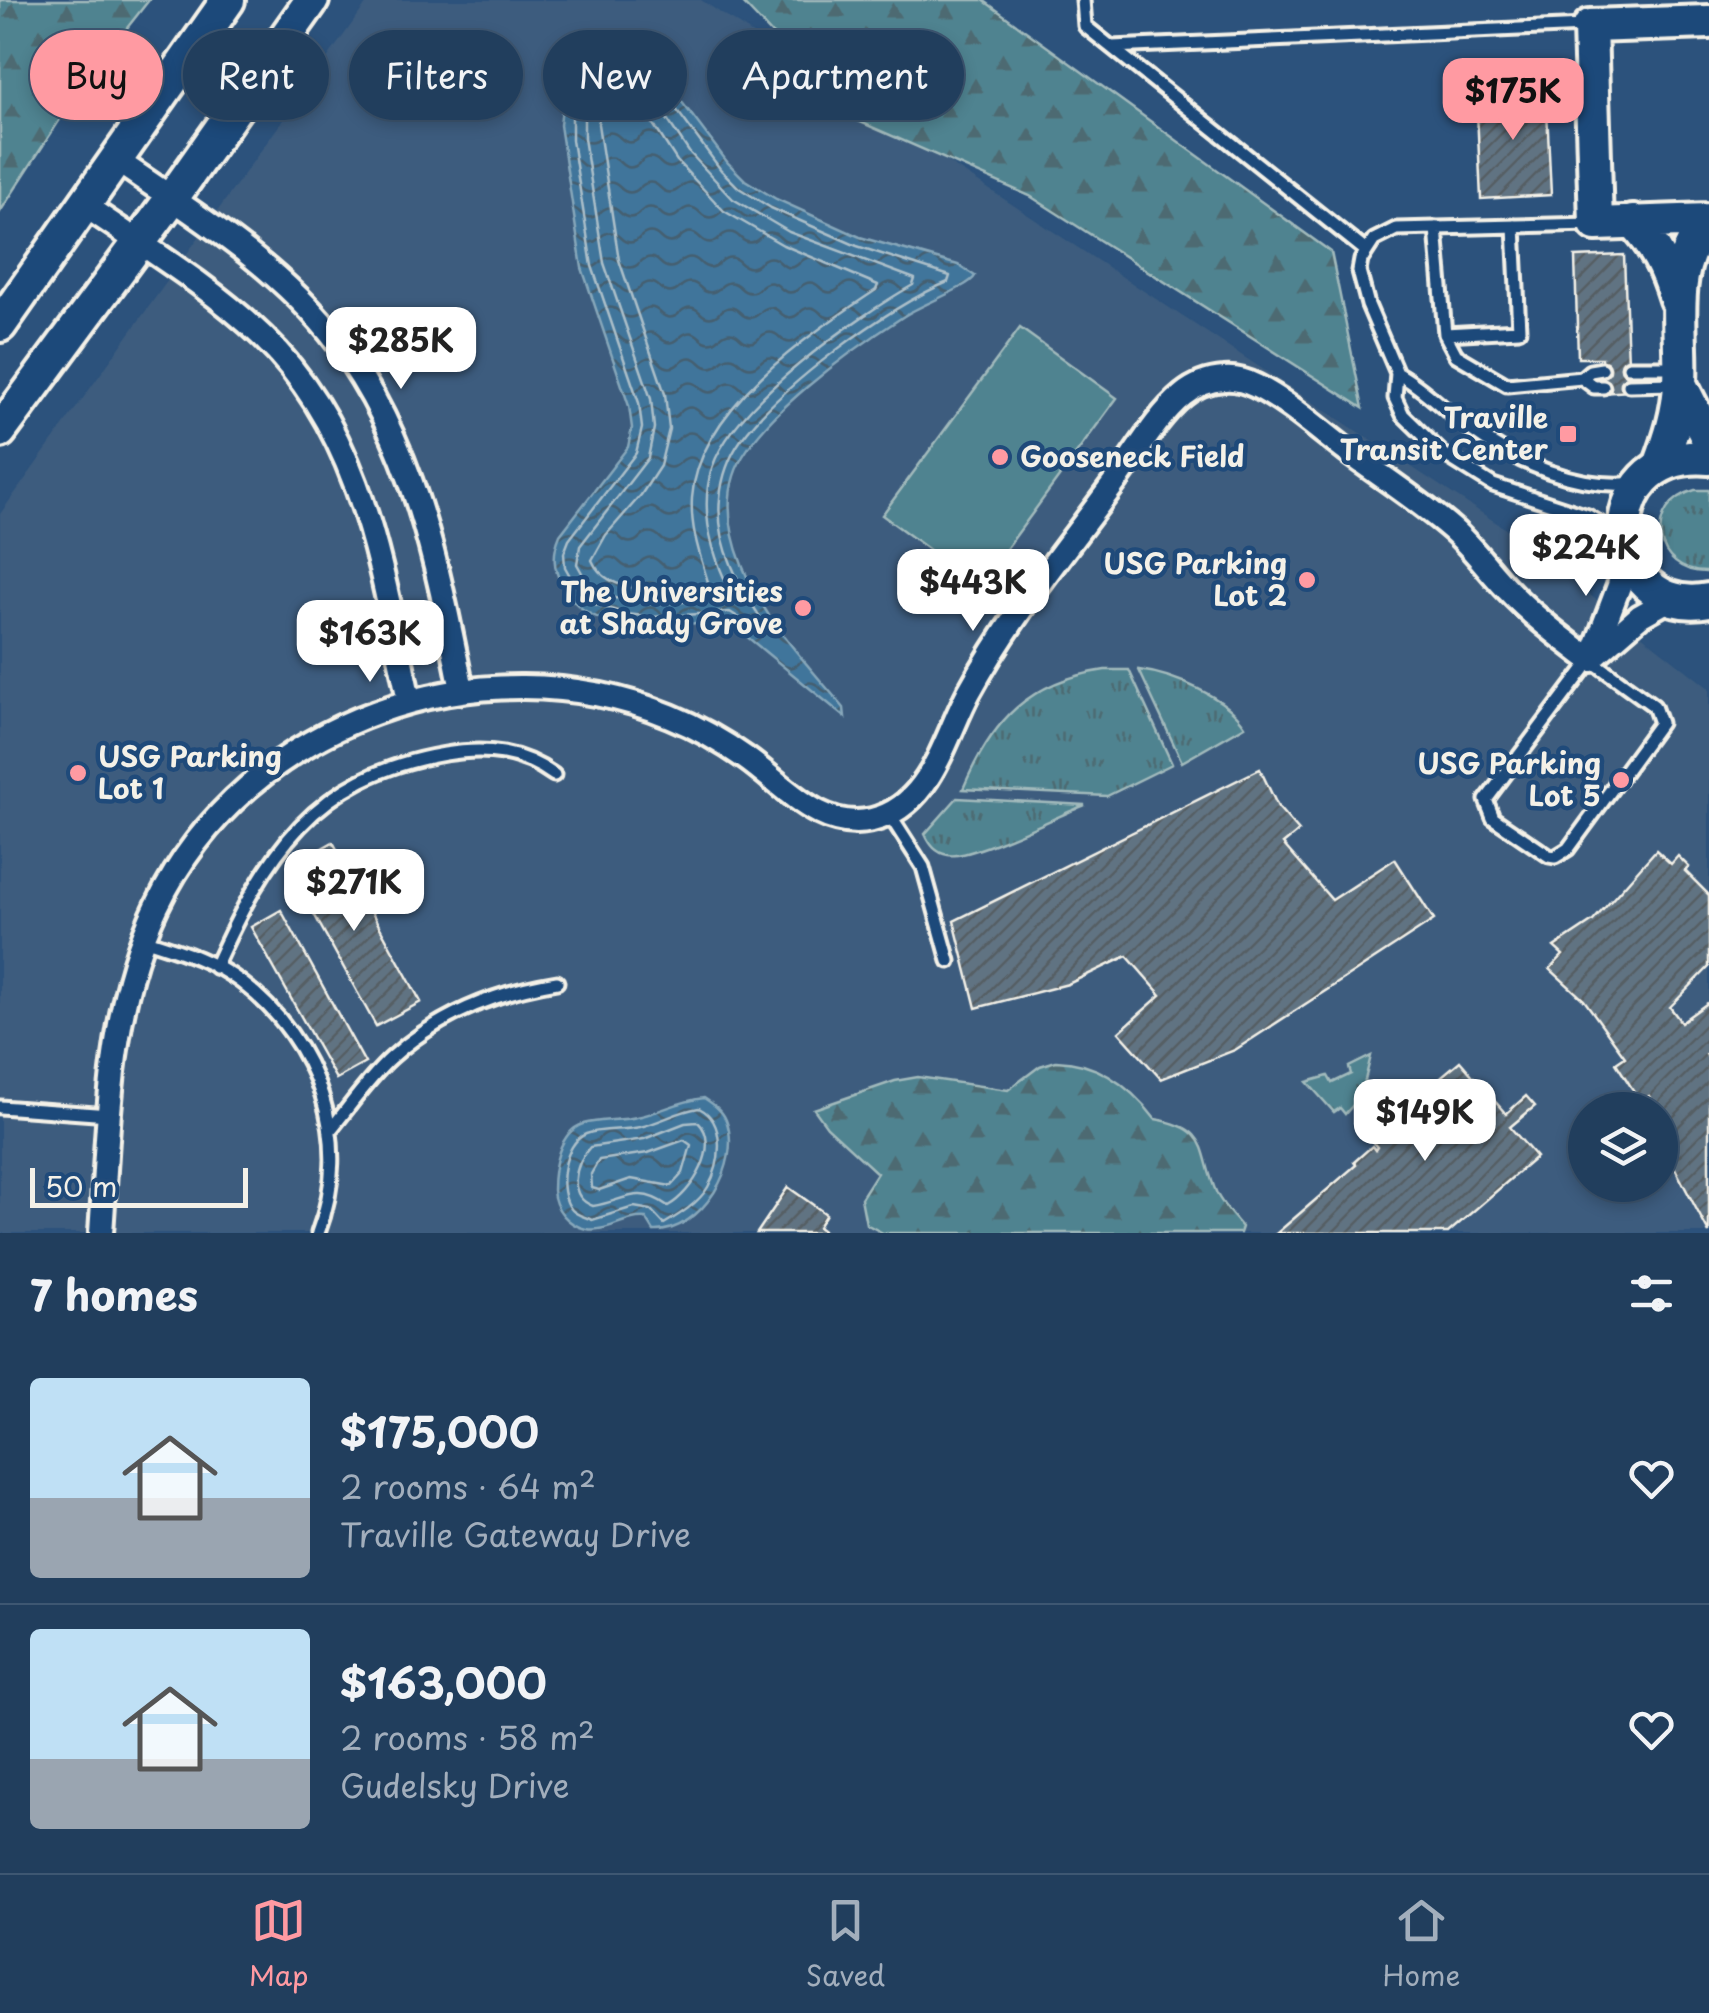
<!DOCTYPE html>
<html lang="en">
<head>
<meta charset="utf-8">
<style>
  body { margin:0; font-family:"Playpen Sans",sans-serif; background:#2d4966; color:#f1f3f6; height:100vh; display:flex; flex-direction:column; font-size:38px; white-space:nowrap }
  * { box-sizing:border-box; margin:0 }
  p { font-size:32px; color:#a2aebc }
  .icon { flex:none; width:55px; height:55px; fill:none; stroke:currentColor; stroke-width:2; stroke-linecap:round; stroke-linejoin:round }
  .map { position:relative; height:1233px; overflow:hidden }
  .side { display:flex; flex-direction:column; background:#213e5d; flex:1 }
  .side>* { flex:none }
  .hud { position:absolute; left:30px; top:30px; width:1000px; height:90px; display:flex; gap:20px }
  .tools { position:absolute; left:1568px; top:1092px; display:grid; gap:20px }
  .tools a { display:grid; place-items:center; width:110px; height:110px; border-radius:50%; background:#213e5d; box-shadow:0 5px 15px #0003,0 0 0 2px #3e5772; font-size:50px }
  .scale { position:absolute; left:30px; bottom:25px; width:218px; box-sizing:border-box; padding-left:10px; border:5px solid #f4f1e8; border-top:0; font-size:28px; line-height:35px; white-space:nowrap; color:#f4f1e8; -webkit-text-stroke:8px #1f4a7a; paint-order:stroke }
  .price { position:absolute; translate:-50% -85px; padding:0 22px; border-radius:20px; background:#fff; color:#222; font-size:32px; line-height:65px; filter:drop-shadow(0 2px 5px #0008) }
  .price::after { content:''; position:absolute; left:50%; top:60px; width:30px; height:22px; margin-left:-15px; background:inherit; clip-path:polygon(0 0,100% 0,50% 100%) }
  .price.current { background:#ff9aa2; color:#111 }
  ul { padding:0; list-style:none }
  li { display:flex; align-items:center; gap:30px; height:250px; padding:0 30px }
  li+li { border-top:2px solid #3e5772 }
  li span { display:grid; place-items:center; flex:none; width:280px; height:200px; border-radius:10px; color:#555 }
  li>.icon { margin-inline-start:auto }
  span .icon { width:120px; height:120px; fill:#fffc; stroke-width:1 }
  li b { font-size:42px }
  h2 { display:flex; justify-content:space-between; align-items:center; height:120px; padding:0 30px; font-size:42px }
  .chip { padding:0 35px; border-radius:45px; background:#213e5d; box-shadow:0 5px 15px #0003,0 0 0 2px #3e5772; font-size:35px; line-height:90px }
  .chip.current { background:#ff9aa2; color:#111 }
  .dock { display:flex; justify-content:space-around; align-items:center; height:140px; border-top:2px solid #3e5772; background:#213e5d; font-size:28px; color:#a2aebc }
  .dock a { display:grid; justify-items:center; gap:5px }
  .dock .current { color:#ff9aa2 }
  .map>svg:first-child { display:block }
</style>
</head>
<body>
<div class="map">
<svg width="1709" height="1233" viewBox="0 0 1709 1233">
  <defs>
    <pattern id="grass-tufts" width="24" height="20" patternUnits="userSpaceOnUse" patternTransform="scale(2.5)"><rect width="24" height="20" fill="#508390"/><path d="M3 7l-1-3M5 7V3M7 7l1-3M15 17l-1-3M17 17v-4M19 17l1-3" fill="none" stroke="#4d6b72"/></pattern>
    <pattern id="forest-firs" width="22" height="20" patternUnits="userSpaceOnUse" patternTransform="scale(2.5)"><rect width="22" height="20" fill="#508390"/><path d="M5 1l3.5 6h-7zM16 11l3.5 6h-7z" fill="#4d6b72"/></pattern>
    <pattern id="water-waves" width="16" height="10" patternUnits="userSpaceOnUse" patternTransform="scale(2.5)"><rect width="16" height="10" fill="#3f759b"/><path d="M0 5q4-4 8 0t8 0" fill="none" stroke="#445e70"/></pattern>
    <pattern id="building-hatch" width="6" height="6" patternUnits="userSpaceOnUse" patternTransform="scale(2.5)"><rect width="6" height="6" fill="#617382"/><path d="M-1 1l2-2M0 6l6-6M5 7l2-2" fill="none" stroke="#555e64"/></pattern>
  </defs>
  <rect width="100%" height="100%" fill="#2c527c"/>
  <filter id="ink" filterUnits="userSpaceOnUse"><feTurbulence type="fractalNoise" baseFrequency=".01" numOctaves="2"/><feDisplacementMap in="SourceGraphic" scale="20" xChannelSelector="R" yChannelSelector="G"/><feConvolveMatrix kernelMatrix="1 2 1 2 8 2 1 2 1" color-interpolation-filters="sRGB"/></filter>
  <g filter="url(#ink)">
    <!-- built -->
    <path fill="#3c5c7e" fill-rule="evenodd" d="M369 0H701L1503 527 1709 688V1233H0V514ZM1585 1110H1660V1185H1585Z"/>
    <!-- grass -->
    <path fill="url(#grass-tufts)" stroke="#a2babc" stroke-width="2.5" d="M1695 490H1709L1708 572C1653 574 1642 505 1695 490Z
      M1105 670H1129L1172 764 1107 796 963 789C992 720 1029 681 1105 670Z
      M1139 670C1172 674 1227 697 1245 726L1182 762Z
      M957 798 1085 805C1060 815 969 860 948 855 936 853 930 845 925 834Z
      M1371 1056 1361 1096 1345 1114 1340 1108 1334 1112 1307 1082 1328 1076 1332 1083 1351 1074 1349 1067Z"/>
    <!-- forest -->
    <path fill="url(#forest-firs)" stroke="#a2babc" stroke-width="2.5" d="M0 0H149L83 84 0 212Z
      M740 0H983L1331 252 1363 408 1030 196 851 118Z
      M1056 1061C1099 1062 1130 1086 1155 1119 1213 1129 1198 1152 1217 1194 1223 1206 1234 1217 1242 1227L1240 1233H883L866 1224 861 1198 877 1173 827 1127 814 1109 895 1081 918 1077 1008 1090 1040 1066Z"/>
    <!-- green -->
    <path fill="#508390" stroke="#a2babc" stroke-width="2.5" d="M1020 328 1117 398 979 586 882 515Z"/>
    <!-- water -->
    <path fill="url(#water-waves)" stroke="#87a7ba" stroke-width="2.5" d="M603 56 663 77 728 163 745 180 776 199 860 237 958 265 975 276C971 286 919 306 904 316 856 347 750 421 734 476 725 505 731 537 742 565 763 619 808 665 844 708L845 717 729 622C677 620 596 645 563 587 553 569 552 554 560 535L628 447 632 428 629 406 582 268 560 125C562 98 572 60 603 56Z
      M704 1098C713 1104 722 1110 726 1120 743 1163 702 1232 654 1231L646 1218C625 1216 606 1233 586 1229 568 1225 554 1209 553 1190 553 1168 559 1132 583 1124 601 1119 620 1121 637 1117 661 1112 678 1101 704 1098Z"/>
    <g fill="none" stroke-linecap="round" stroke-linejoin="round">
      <!-- shore -->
      <path stroke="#acbfc9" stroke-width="2.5" d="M601 66 659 86 721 170 739 188 771 208 857 246 950 276 948 282C888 306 779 387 741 440 729 457 722 477 720 498 715 545 741 589 766 626L763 633 730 612 652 617 627 614 591 603 580 594 565 567 564 553 569 540 636 453 642 428 639 403 592 266 572 140V106L577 91 591 71Z
        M603 80 653 98 689 152 733 199 789 232 915 279 913 285C855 318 733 403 712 468 699 510 712 555 731 593L727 599 653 604 608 597 590 587 577 564 580 546 648 458 654 428 651 399 604 263 584 138V107L596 85Z
        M608 98 644 110 677 161 724 211 783 245 878 285 876 290C808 335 698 409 692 498 690 528 700 555 708 582L704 587C669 591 608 598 592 560L606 535 641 495 660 466 669 429 665 394 619 260 598 124 601 104Z
        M699 1108C727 1122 721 1164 708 1187 699 1203 679 1215 664 1224L651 1210 634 1207 592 1220C586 1217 576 1215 572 1210 556 1192 563 1143 586 1134 603 1128 623 1131 640 1127 661 1122 678 1111 699 1108Z
        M698 1122C722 1145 692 1193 668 1206 637 1184 625 1201 593 1206 567 1197 574 1164 590 1147L644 1139 685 1123Z
        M684 1140 691 1145 683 1173 671 1186 631 1179 599 1190 592 1188 591 1174 599 1160 648 1153Z"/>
    </g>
    <!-- building -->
    <path fill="url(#building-hatch)" stroke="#f4f1e8" stroke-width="2.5" d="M1546 88 1551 195 1481 199 1476 91Z
      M1624 255 1629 391 1603 393 1602 358H1578L1575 257Z
      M1260 769 1278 807 1299 831 1283 844 1332 900 1395 859 1434 920 1235 1050 1161 1079 1119 1032 1161 995 1127 956 1068 984 976 1008 954 921Z
      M333 842 421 1002 376 1026 288 867Z
      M1656 850 1671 864 1678 856 1689 867 1685 871 1709 895V967L1670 1007 1681 1022 1709 1002V1052L1706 1054 1709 1059V1233L1668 1155 1660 1131V1110H1655L1649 1096 1640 1101 1616 1063 1625 1057 1584 1000 1550 969 1563 955 1554 947 1593 921Z
      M281 910 365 1063 336 1079 251 927Z
      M1460 1061 1506 1114 1526 1096 1535 1106 1510 1127 1536 1157 1448 1233H1277L1356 1165 1354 1162 1372 1146 1375 1150 1377 1147 1364 1132 1401 1101 1430 1086Z
      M788 1187 826 1214 818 1227 826 1233H757Z"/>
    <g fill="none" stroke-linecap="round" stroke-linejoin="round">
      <defs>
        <path id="lane" d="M1083 0 1085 26 1366 251
          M1112 47 1585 26
          M1592 224 1396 229 1374 240 1361 260 1359 271 1368 305 1397 373 1395 398 1403 415 1442 453 1493 485 1588 516 1621 536
          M1436 228 1445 334 1519 330 1514 226
          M1445 334 1456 355 1507 385 1582 378 1590 371 1602 369
          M1629 367H1679
          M1397 373C1427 390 1443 410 1470 429 1516 463 1578 490 1636 483
          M1582 378 1594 387H1603
          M1629 385 1675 384
          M1591 660 1654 706 1660 723 1568 849 1555 857 1549 856 1493 818 1486 800Z
          M889 814 923 867 949 961
          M143 939C177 950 212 960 241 982 319 1041 353 1141 318 1233
          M215 967C266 854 314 776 445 754 486 747 521 751 554 775
          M0 1107 109 1115
          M331 1129C350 1106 369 1078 391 1058 438 1015 496 992 557 982"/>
        <path id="street" d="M116 160C193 213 281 267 338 343 415 445 438 568 462 690
          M84 205C145 247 210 286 263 337 364 434 381 571 409 700
          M1593 657 1640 616 1672 598
          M1591 660 1619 586 1626 551
          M101 1233C109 1124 108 1007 157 906 246 720 481 639 670 716 697 727 723 742 747 759 785 786 821 832 872 820 931 806 944 739 969 692 1009 618 1065 550 1115 482 1136 454 1156 417 1183 395 1194 386 1209 380 1224 379 1235 378 1246 381 1256 386 1288 402 1318 429 1347 451 1382 477 1420 501 1453 530 1473 548 1488 569 1506 588 1531 615 1561 637 1591 660"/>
        <path id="secondary" d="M1709 22 1590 26 1596 224 1709 220
          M1633 222C1656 246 1666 267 1676 299
          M0 325 228 0
          M1680 384 1709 441
          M0 431 172 198 312 0
          M1709 458C1591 448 1603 620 1709 600
          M1660 466C1670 439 1679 412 1680 383 1683 325 1666 268 1709 220"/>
      </defs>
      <!-- lane casing -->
      <use href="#lane" stroke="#f4f1e8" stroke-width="19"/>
      <!-- street casing -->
      <use href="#street" stroke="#f4f1e8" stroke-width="30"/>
      <!-- secondary casing -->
      <use href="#secondary" stroke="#f4f1e8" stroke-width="40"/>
      <!-- lane -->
      <use href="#lane" stroke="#1f4a7a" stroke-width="11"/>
      <!-- street -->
      <use href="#street" stroke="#1f4a7a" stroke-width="22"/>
      <!-- secondary -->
      <use href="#secondary" stroke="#1f4a7a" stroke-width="32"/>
    </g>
  </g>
  <!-- markers -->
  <g fill="#ff9aa2" stroke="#1f4a7a" stroke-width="4">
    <rect x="1558" y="424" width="20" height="20" rx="5"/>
    <circle cx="1000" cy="457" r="10"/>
    <circle cx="1307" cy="580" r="10"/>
    <circle cx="803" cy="608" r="10"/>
    <circle cx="78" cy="773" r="10"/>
    <circle cx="1621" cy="780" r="10"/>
  </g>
  <g text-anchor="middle" stroke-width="9" stroke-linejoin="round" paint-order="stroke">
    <!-- poi labels -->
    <g font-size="28" font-weight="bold" fill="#f4f1e8" stroke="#1f4a7a" text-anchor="end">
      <text x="1548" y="428">Traville<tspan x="1548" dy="32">Transit Center</tspan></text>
      <text x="1020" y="467" text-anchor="start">Gooseneck Field</text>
      <text x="1287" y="574">USG Parking<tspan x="1287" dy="32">Lot 2</tspan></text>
      <text x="783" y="602">The Universities<tspan x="783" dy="32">at Shady Grove</tspan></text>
      <text x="98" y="767" text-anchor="start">USG Parking<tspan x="98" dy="32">Lot 1</tspan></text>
      <text x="1601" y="774">USG Parking<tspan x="1601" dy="32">Lot 5</tspan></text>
    </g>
  </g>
</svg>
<div class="tools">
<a><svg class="icon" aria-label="layers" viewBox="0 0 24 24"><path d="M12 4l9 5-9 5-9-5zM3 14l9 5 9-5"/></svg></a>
</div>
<div class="scale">50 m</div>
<b class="price current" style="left:1513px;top:143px">$175K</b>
<b class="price" style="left:401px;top:392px">$285K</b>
<b class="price" style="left:1586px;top:599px">$224K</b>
<b class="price" style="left:973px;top:634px">$443K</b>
<b class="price" style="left:370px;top:685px">$163K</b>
<b class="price" style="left:354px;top:934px">$271K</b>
<b class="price" style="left:1425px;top:1164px">$149K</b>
<div class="hud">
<a class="chip current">Buy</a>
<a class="chip">Rent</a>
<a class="chip">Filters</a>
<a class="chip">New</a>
<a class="chip">Apartment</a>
</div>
</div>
<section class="side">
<h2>7 homes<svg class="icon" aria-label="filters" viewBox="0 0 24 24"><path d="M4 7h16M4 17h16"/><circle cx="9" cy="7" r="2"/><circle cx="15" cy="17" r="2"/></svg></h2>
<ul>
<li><span style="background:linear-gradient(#bfe0f5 60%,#9aa5b1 0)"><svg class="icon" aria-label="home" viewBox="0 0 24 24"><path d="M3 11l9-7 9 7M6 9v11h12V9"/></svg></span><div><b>$175,000</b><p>2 rooms · 64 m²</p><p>Traville Gateway Drive</p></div><svg class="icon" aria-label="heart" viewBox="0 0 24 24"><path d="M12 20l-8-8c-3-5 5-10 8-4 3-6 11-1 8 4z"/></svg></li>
<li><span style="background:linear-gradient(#bfe0f5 65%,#9aa5b1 0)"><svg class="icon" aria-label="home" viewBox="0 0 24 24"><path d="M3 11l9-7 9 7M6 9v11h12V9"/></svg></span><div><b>$163,000</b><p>2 rooms · 58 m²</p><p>Gudelsky Drive</p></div><svg class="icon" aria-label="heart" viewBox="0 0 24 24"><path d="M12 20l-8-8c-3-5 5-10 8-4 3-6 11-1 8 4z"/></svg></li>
</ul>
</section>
<nav class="dock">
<a class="current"><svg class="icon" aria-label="map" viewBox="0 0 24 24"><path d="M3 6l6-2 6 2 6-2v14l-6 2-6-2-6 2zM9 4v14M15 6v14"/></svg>Map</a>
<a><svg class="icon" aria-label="saved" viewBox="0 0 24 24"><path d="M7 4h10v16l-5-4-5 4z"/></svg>Saved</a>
<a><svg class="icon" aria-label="home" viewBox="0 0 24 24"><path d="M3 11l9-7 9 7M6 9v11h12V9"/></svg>Home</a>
</nav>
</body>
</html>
